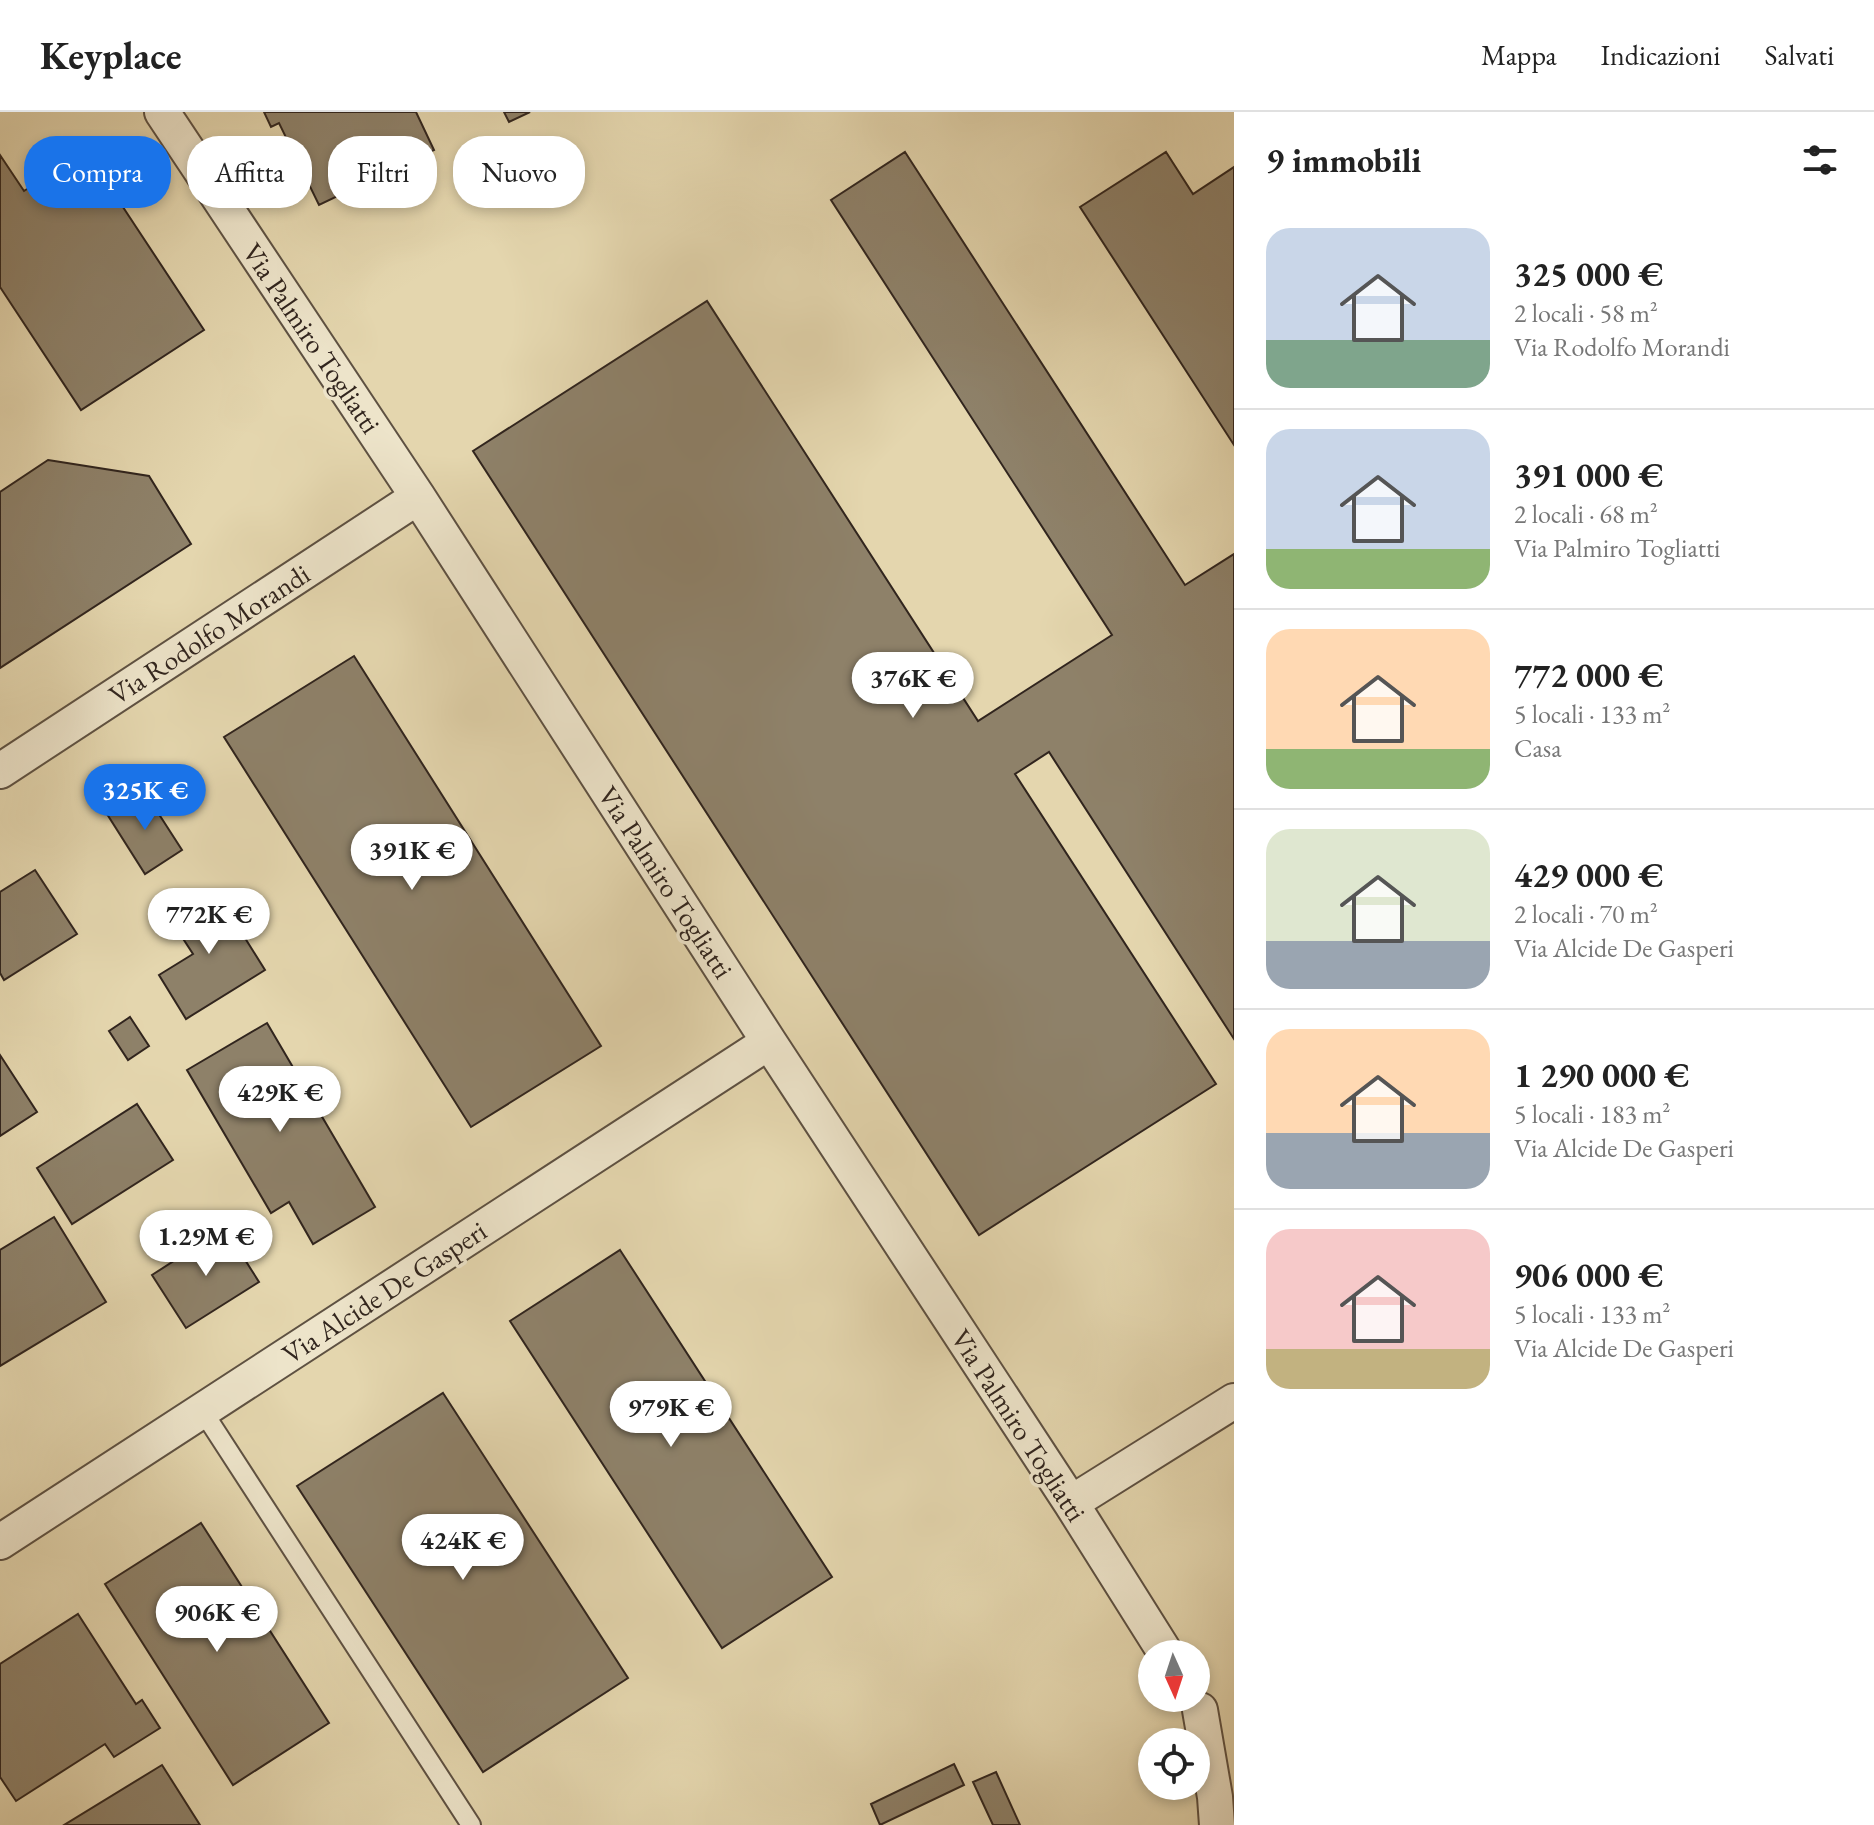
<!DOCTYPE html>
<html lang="it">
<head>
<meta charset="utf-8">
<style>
  body { margin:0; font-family:"EB Garamond",serif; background:#f6f6f6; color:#222; height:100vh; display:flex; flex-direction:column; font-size:30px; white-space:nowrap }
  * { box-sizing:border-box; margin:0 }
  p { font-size:26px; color:#767676 }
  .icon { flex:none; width:44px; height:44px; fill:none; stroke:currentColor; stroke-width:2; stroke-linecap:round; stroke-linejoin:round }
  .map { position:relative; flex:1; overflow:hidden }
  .side { display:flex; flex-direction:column; background:#fff; width:640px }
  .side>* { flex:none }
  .guide { position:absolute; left:24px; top:24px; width:760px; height:72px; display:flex; gap:16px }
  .needle { width:52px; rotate:177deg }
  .controls { position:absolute; left:1138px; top:1528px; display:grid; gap:16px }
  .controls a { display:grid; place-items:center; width:72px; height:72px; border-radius:50%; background:#fff; box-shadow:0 4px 12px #0003; font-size:40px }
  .price { position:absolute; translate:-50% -68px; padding:0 18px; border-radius:28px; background:#fff; color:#222; font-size:26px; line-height:52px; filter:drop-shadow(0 2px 4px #0008) }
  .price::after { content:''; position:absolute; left:50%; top:48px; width:24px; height:18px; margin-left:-12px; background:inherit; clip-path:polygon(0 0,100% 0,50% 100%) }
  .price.selected { background:#1a73e8; color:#fff }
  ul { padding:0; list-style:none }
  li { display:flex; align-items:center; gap:24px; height:200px; padding:0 32px }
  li+li { border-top:2px solid #e0e0e0 }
  li span { display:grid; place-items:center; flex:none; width:224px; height:160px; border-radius:24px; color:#555 }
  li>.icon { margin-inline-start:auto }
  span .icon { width:96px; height:96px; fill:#fffc; stroke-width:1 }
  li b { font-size:34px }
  h2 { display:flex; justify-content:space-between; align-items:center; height:96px; padding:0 32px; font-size:34px }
  .tag { padding:0 28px; border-radius:32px; background:#fff; box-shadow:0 4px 12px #0003; font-size:28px; line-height:72px }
  .tag.selected { background:#1a73e8; color:#fff }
  header { display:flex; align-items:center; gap:48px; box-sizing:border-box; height:112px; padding:0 40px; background:#fff; border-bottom:2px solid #e0e0e0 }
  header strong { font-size:38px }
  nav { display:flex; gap:44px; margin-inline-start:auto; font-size:28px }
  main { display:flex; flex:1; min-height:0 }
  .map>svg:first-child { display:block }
</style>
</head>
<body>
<header>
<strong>Keyplace</strong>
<nav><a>Mappa</a><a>Indicazioni</a><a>Salvati</a></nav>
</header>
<main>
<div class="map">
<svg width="1234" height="1713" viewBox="0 0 1234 1713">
  <rect width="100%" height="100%" fill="#e4d6ae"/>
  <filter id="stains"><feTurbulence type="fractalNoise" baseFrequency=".0025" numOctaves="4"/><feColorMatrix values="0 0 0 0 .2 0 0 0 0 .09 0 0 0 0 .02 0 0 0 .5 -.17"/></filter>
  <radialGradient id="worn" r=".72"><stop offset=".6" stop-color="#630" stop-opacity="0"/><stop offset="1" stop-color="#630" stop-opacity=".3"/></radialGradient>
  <!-- building -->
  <path fill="#8e8169" stroke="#31251e" stroke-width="2" d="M264 0H416L434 38 319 93 279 11 271 15Z
    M504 0H530L509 10Z
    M86 39 204 218 81 298 0 175V43L24 79Z
    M905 40 1185 473 1234 442V927L1049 640 1015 662 1216 972 979 1123 473 339 707 189 978 609 1112 523 831 88Z
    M1166 40 1193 82 1234 55V333L1080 95Z
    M48 348 149 364 191 432 0 556V380Z
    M354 544 601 934 471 1015 224 625Z
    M144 679 182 738 145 762 107 702Z
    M35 758 77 822 4 868 0 861V780Z
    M215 778 265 858 186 907 159 863 193 842 169 805Z
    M130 905 149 934 128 948 109 919Z
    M267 911 375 1095 313 1132 289 1090 271 1101 187 958Z
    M0 943 37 1000 0 1024Z
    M137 992 173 1048 72 1112 37 1056Z
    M54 1105 106 1190 0 1254V1138Z
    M225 1116 259 1170 186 1216 152 1163Z
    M620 1138 832 1465 722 1536 510 1209Z
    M443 1281 628 1566 483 1660 297 1374Z
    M201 1411 329 1611 233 1673 105 1472Z
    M78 1502 136 1592 142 1588 160 1616 114 1645 105 1632 16 1689 0 1665V1552Z
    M954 1652 964 1673 880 1713 871 1692Z
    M162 1653 200 1713H64Z
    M996 1660 1020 1713H993L973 1670Z"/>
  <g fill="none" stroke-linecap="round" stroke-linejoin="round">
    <defs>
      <path id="lane" d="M202 1298 471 1713"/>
      <path id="street" d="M162 0 418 385 769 930 1071 1391 1166 1542
        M0 659 418 385
        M1071 1391 1234 1289
        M0 1430 769 930
        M1200 1598 1215 1685 1217 1713"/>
    </defs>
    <!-- lane casing -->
    <use href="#lane" stroke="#5e5142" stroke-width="22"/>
    <!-- street casing -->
    <use href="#street" stroke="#5e5142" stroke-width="38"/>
    <!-- lane -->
    <use href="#lane" stroke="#ede4ca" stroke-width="18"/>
    <!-- street -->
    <use href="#street" stroke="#ede4ca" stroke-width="34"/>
  </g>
  <g text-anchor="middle" stroke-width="7" stroke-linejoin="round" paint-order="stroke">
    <!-- street labels -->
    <g font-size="28" fill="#31251e" stroke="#ede4ca">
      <text transform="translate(312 226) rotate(56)" y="10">Via Palmiro Togliatti</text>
      <text transform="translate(209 522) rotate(-33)" y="10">Via Rodolfo Morandi</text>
      <text transform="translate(666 770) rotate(57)" y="10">Via Palmiro Togliatti</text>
      <text transform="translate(384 1180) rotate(-33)" y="10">Via Alcide De Gasperi</text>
      <text transform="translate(1019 1313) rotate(57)" y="10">Via Palmiro Togliatti</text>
    </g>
  </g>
  <rect width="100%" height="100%" filter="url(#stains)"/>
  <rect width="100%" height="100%" fill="url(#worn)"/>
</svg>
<div class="controls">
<a><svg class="needle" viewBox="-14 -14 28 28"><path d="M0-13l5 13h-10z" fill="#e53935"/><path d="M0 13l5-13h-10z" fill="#767676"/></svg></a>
<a><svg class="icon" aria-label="locate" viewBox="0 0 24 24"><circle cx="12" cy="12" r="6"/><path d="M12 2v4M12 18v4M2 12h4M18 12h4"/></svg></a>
</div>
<b class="price" style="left:913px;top:608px">376K €</b>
<b class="price selected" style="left:145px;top:720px">325K €</b>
<b class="price" style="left:412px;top:780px">391K €</b>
<b class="price" style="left:209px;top:844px">772K €</b>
<b class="price" style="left:280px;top:1022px">429K €</b>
<b class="price" style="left:206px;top:1166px">1.29M €</b>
<b class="price" style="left:671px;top:1337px">979K €</b>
<b class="price" style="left:463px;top:1470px">424K €</b>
<b class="price" style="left:217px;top:1542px">906K €</b>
<div class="guide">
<a class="tag selected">Compra</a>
<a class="tag">Affitta</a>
<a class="tag">Filtri</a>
<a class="tag">Nuovo</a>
</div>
</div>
<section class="side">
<h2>9 immobili<svg class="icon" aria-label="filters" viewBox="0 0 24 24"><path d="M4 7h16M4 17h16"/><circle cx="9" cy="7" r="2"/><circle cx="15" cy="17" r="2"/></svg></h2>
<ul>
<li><span style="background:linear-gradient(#c9d6e8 70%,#7fa58c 0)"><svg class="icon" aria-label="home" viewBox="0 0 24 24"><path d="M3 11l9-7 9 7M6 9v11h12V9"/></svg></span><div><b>325 000 €</b><p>2 locali · 58 m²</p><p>Via Rodolfo Morandi</p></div></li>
<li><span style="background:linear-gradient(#c9d6e8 75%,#8fb573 0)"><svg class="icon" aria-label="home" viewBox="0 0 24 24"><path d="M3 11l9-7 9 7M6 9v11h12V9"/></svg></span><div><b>391 000 €</b><p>2 locali · 68 m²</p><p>Via Palmiro Togliatti</p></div></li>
<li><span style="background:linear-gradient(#ffd9b3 75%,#8fb573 0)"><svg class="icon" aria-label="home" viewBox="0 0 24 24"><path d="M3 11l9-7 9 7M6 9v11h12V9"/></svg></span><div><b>772 000 €</b><p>5 locali · 133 m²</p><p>Casa</p></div></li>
<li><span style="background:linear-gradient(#dfe7d0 70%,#9aa5b1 0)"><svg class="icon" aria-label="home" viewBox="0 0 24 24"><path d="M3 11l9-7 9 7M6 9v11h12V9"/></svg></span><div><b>429 000 €</b><p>2 locali · 70 m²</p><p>Via Alcide De Gasperi</p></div></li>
<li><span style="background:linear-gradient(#ffd9b3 65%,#9aa5b1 0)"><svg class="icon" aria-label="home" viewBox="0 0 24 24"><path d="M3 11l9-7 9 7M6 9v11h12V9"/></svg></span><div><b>1 290 000 €</b><p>5 locali · 183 m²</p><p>Via Alcide De Gasperi</p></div></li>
<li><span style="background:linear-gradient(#f6c9c9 75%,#c2b280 0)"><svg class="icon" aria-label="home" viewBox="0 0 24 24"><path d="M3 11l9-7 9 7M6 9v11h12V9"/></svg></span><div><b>906 000 €</b><p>5 locali · 133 m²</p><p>Via Alcide De Gasperi</p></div></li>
</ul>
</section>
</main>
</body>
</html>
